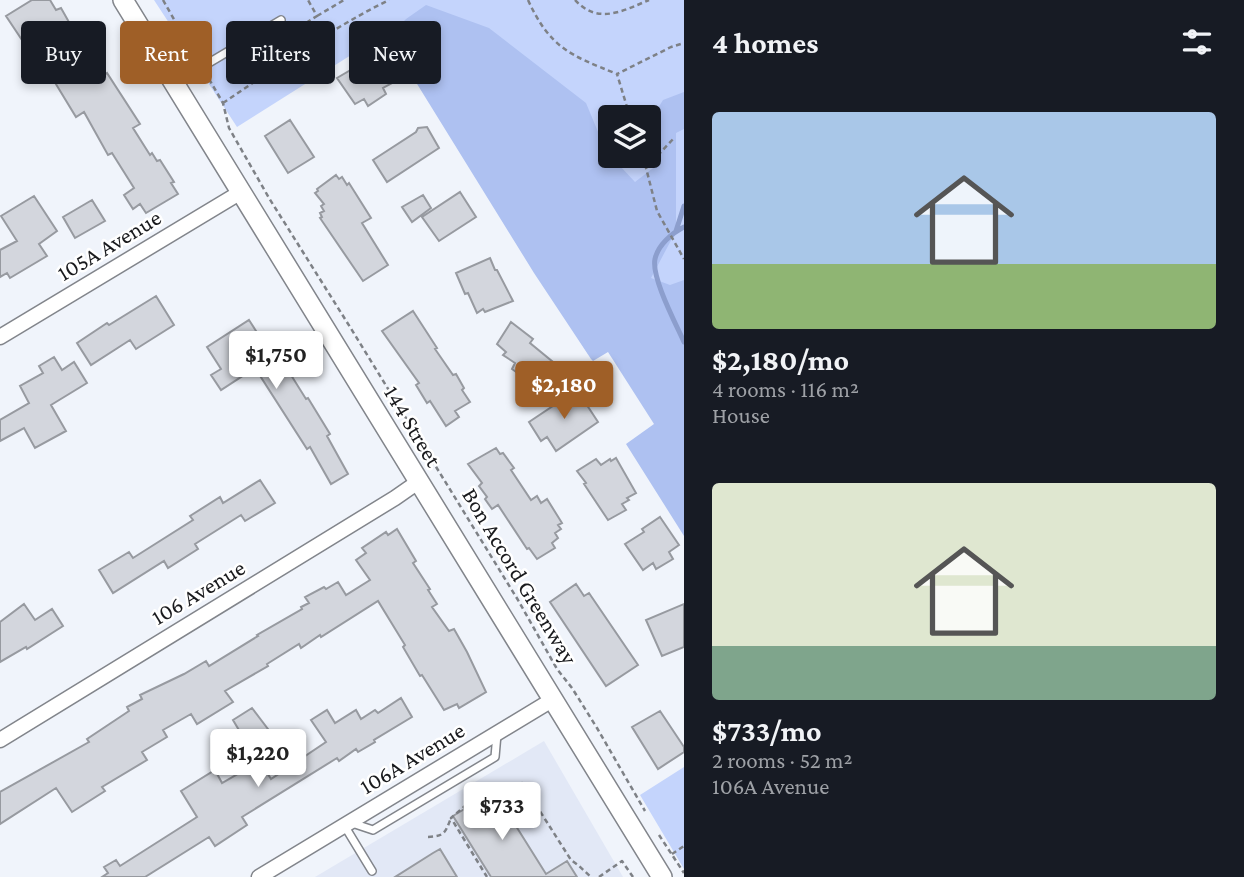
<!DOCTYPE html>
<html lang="en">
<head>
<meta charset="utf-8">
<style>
  body { margin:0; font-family:"Crimson Pro",serif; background:#20242c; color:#f1f3f6; height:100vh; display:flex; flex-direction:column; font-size:26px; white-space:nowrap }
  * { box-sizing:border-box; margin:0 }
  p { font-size:23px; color:#9ea1a6 }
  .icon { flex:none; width:38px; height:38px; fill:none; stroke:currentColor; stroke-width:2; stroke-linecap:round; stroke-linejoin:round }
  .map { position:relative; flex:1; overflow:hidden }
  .side { display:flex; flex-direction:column; background:#171b24; width:560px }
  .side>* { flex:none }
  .banner { position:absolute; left:21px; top:21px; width:556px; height:63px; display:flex; gap:14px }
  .buttons { position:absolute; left:598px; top:105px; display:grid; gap:14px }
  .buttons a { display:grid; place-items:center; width:63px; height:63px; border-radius:7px; background:#171b24; box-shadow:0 4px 10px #0003; font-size:35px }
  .price { position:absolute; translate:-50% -60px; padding:0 16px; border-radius:7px; background:#fff; color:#222; font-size:23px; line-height:46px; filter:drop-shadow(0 2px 4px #0008) }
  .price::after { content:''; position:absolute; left:50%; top:42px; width:21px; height:16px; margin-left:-10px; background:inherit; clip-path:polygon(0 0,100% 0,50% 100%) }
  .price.on { background:#9f5f27; color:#fff }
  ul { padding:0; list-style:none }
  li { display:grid; align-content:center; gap:14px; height:371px; padding:0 28px }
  li span { display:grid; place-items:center; height:217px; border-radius:7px; color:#555 }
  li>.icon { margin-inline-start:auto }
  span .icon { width:126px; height:126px; fill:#fffc; stroke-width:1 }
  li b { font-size:30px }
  h2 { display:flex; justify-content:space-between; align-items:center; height:84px; padding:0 28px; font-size:30px }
  .chip { padding:0 24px; border-radius:7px; background:#171b24; box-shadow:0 4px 10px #0003; font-size:24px; line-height:63px }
  .chip.on { background:#9f5f27; color:#fff }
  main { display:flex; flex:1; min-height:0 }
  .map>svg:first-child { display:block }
</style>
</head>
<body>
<main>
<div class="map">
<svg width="684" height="877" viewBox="0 0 684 877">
  <rect width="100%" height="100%" fill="#f0f4fb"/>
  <!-- built -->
  <path fill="#e2e8f6" d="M544 741 623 877H315Z"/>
  <!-- green -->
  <path fill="#c4d4fc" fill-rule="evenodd" d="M154 0H684V521L659 428 606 344 588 354 386 33 237 127ZM611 117H649V156H611Z
    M684 767V869L640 795Z"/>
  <!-- forest -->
  <path fill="#aec1f1" d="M426 5 489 28 586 103 606 151 635 182 657 165 652 118 663 100 684 92V129L676 133V231L651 278 670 285 684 280V536L626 444 654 424 608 352 593 361 591 359 534 273 388 37 406 19Z"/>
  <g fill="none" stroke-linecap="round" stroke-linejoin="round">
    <!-- stream -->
    <path stroke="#8c9ecd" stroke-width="5" d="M684 227C672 233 658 245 655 259 651 277 676 324 684 342
      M676 231 684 206"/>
  </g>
  <!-- building -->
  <path fill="#d3d6dd" stroke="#979aa0" stroke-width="2" d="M32 0H50L56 10 61 8 74 31 75 30 103 76 107 73 140 124 133 128 150 155 152 153 157 161 160 160 174 182 171 183 178 194 146 213 140 204 133 209 124 195 134 188 112 153 108 155 84 112 76 117 48 71 44 73 6 16Z
    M377 55 392 83 383 88 386 94 368 106 364 99 355 104 337 78 359 65 364 57Z
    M290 120 314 157 288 173 265 136Z
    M427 127 439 148 387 182 373 160 416 132 418 128Z
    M336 175 339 179 342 177 347 185 349 183 371 218 362 223 388 265 363 281 320 218 322 217 320 213 324 211 321 206 324 204 315 193 318 191 317 189Z
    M460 192 476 217 439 241 422 217Z
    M423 195 431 208 412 222 402 207Z
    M34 196 57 231 39 244 47 256 10 278 7 273 0 277V250L17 241 1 216Z
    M92 200 105 221 75 238 63 217Z
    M490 258 495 270H497L513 301 485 312 483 309 477 313 468 293 465 294 456 273Z
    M156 296 174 325 136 349 130 340 91 365 77 343 107 323 109 325Z
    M413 311 437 348 435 349 453 375 456 374 464 388 462 390 470 402 455 411 459 417 446 426 430 401 427 403 416 385 419 383 382 331Z
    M249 320 276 362 281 359 306 399 308 398 330 434 327 436 348 474 331 484 310 447 307 449 255 368 221 390 211 375 221 369 207 347Z
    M511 322 533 339 530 343 553 362 532 388 522 381 523 377 512 369 515 363 503 355 506 352 497 344Z
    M54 357 62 370 74 362 87 383 51 405 66 431 35 448 24 428 0 441V420L29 403 20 386 43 373 39 366Z
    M577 390 598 422 556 451 547 437 541 441 529 422Z
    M496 448 500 454 503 453 514 468 511 470 531 500 537 496 541 503 547 499 562 523 558 525 561 529 555 533 558 538 552 543 555 548 537 559 529 548 527 549 498 505 492 509 485 499 487 497 479 486 482 483 468 464Z
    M616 458 636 493 627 498 629 500 622 504 626 510 608 520 584 484 586 483 577 471 596 459 601 465 610 459 611 461Z
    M260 480 275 503 245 521 241 515 195 544 198 549 168 568 164 561 113 593 99 570 129 552 133 558 193 520 190 516 220 497 223 503Z
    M660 517 679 545 669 552 673 559 656 569 653 563 643 570 625 544 644 532 642 529Z
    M397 529 416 561 413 563 430 589 428 590 437 604 432 607 449 631 454 629 467 652 486 692 459 708 457 704 444 710 422 675 420 676 403 647 405 645 378 601 321 637 320 635 301 648 299 644 267 664 268 666 225 691 233 702 197 724 191 714 163 730 167 737 142 752 147 760 102 787 105 791 72 812 56 788 0 824V792L89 742 87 739 129 711 127 707 142 699 140 695 184 674 206 661 209 666 258 636 257 635 302 609 301 607 309 603 305 597 324 587 326 589 338 582 346 595 370 580 356 560 366 553 362 548 386 532 388 535Z
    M576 584 584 596 589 593 638 665 606 686 550 602Z
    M24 604 35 620 52 609 63 626 27 649 26 647 0 662V622Z
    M684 604V647L662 656 646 620Z
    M401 698 412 717 374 740 375 742 358 752 356 749 339 761 337 758 242 817 247 825 215 846 209 837 145 877H102L108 873 104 867 116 860 120 866 197 817 181 791 215 770 222 783 260 761 271 779 326 742 311 720 327 710 335 723 356 710 361 719 375 710 378 713Z
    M252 708 274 737 246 756 236 741 243 737 233 720Z
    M660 711 684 747V752L658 769 632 727Z
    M494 791 546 874 567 861 577 877H491L453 816Z
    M440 849 457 877H395L433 853Z"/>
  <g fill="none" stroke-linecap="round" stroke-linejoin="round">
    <defs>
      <path id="lane" d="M175 83 281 20
        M349 822 373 830 495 757 497 734
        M344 825 372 871"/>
      <path id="street" d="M0 337 241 192
        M0 740 395 498 418 482
        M259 877 552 700"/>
      <path id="secondary" d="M123 0 662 877"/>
    </defs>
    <!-- lane casing -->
    <use href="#lane" stroke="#82858b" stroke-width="10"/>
    <!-- street casing -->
    <use href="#street" stroke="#82858b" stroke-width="17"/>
    <!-- secondary casing -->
    <use href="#secondary" stroke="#82858b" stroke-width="22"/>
    <!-- path -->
    <path stroke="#7e8186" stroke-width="2.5" stroke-dasharray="5 3.5" stroke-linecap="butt" d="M163 0 196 58
      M528 0C550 48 570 55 617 74
      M575 0C598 25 623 11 649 0
      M317 16 344 0
      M255 50 261 51 317 16 308 0
      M209 79 223 103 229 128 269 198 350 327 518 600 557 669 572 688 597 728 645 811
      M223 103C277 67 330 29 389 0
      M630 117 617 74 671 47 684 43
      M643 156 657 211 684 259
      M646 168 675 137
      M466 789 472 799 492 789 503 794 522 783 571 860 578 865 591 877
      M473 799 451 818 487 877
      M659 835 684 873
      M428 837C445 836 445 833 451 818
      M672 854 684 846
      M599 877 622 861 633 877"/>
    <!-- lane -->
    <use href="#lane" stroke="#fff" stroke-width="7"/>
    <!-- street -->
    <use href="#street" stroke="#fff" stroke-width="14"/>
    <!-- secondary -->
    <use href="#secondary" stroke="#fff" stroke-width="19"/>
  </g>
  <g text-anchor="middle" stroke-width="5" stroke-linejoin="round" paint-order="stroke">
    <!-- street labels -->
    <g font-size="23" fill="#191a1d" stroke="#fff">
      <text transform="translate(109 245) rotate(-31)" y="8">105A Avenue</text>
      <text transform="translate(413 426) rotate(59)" y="8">144 Street</text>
      <text transform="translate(520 576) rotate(59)" y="8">Bon Accord Greenway</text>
      <text transform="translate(198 592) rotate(-31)" y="8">106 Avenue</text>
      <text transform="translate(412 758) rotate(-31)" y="8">106A Avenue</text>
    </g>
  </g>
</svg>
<div class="buttons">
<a><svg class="icon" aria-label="layers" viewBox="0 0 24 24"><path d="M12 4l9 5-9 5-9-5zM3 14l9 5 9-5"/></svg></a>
</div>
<b class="price" style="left:276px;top:391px">$1,750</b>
<b class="price on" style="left:564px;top:421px">$2,180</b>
<b class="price" style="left:258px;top:789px">$1,220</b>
<b class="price" style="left:502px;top:842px">$733</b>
<div class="banner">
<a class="chip">Buy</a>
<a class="chip on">Rent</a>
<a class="chip">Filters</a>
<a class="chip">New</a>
</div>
</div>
<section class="side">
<h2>4 homes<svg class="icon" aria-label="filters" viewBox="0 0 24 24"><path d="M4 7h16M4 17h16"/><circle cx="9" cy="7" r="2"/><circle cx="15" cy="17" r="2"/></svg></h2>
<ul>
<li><span style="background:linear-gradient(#a9c7e8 70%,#8fb573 0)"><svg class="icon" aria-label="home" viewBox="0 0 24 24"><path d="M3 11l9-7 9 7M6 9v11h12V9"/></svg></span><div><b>$2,180/mo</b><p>4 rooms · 116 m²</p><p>House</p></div></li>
<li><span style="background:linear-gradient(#dfe7d0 75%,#7fa58c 0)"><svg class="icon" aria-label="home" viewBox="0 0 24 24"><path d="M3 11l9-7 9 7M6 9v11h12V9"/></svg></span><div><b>$733/mo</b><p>2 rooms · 52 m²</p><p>106A Avenue</p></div></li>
</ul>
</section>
</main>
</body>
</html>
